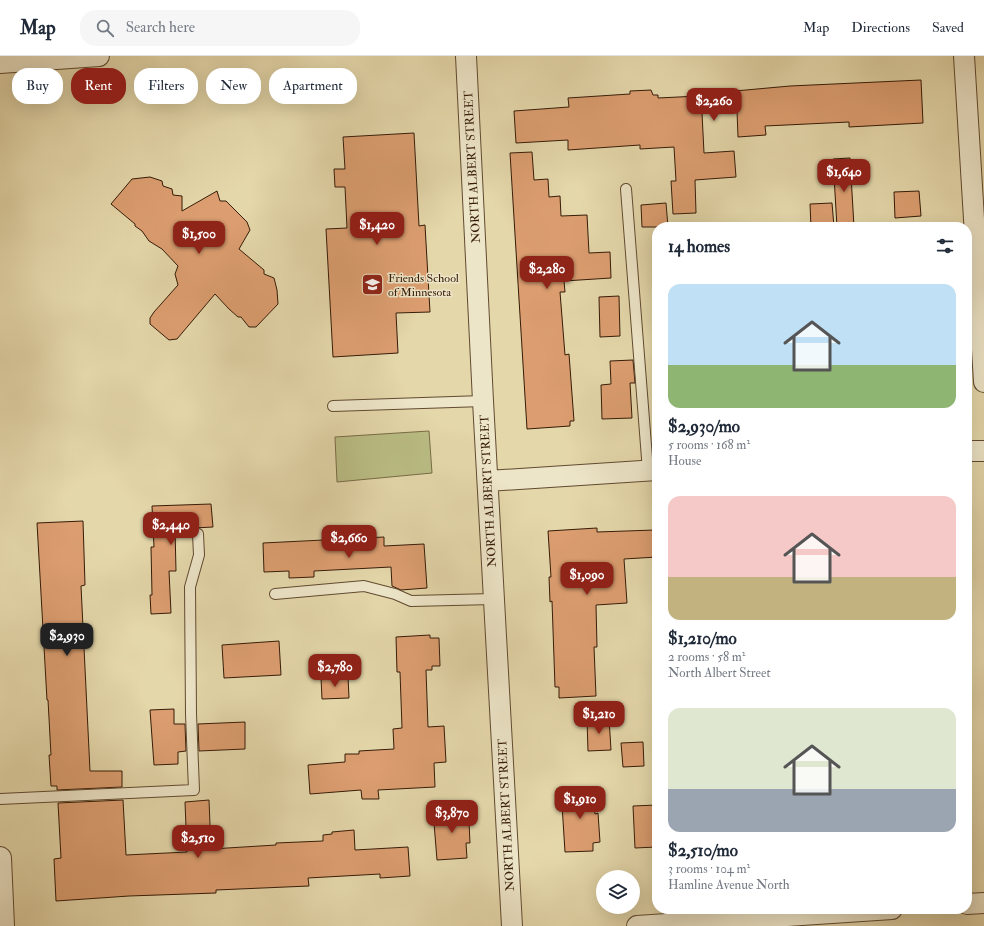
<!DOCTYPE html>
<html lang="en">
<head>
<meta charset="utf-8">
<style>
  body { margin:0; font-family:"IM FELL Double Pica",serif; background:#f6f6f7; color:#1f2937; height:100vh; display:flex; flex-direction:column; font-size:15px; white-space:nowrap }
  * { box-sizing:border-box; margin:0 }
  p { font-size:13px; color:#747a83 }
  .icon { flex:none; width:22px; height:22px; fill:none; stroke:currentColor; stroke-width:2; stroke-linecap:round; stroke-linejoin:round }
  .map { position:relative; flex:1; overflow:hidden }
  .drawer { position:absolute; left:652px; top:166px; width:320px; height:692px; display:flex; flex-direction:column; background:#fff; border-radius:16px; box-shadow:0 4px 16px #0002 }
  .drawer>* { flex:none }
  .hud { position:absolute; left:12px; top:12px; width:380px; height:36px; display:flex; gap:8px }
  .fabs { position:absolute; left:596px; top:814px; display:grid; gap:8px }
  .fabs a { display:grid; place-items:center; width:44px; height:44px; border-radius:50%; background:#fff; box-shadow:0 4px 16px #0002; font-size:20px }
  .price { position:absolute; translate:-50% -34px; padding:0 9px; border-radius:8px; background:#8f2418; color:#fff; font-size:13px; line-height:26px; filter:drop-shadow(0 1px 2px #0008) }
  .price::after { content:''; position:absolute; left:50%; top:24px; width:12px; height:9px; margin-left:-6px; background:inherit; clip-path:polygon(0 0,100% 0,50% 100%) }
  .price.on { background:#222; color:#fff }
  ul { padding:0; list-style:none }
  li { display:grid; align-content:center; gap:8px; height:212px; padding:0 16px }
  li span { display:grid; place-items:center; height:124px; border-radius:12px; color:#555 }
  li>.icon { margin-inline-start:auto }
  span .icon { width:72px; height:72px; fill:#fffc; stroke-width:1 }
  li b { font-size:17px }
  h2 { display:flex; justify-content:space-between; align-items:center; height:48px; padding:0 16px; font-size:17px }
  .tag { padding:0 14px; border-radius:16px; background:#fff; box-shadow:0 4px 16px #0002; font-size:14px; line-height:36px }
  .tag.on { background:#8f2418; color:#fff }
  header { display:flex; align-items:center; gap:24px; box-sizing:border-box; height:56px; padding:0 20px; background:#fff; border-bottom:1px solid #e0e1e3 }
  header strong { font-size:19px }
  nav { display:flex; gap:22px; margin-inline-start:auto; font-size:14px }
  .search { width:280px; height:36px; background:#f6f6f7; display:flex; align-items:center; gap:10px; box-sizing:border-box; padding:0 14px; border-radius:16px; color:#747a83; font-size:15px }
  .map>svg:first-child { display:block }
</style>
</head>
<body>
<header>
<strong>Map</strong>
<div class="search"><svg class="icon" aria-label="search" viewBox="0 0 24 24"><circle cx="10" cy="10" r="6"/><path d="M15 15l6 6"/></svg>Search here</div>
<nav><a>Map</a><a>Directions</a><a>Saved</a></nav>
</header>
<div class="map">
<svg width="984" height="870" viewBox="0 0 984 870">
  <rect width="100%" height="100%" fill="#e4d7aa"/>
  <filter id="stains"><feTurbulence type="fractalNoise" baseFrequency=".005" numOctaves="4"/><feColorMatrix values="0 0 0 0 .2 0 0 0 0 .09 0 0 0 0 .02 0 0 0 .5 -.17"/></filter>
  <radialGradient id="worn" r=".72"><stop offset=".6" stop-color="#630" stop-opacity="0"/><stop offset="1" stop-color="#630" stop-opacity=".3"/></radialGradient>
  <!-- green -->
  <path fill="#babd85" stroke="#786c46" d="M429 375 432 417 337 426 335 381Z"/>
  <!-- building -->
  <path fill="#dc9e70" stroke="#351b08" d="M921 24 923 67 849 71V66L765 70 766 79 738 81 737 55 702 57 704 97 734 95 736 121 695 124 696 157 673 158 671 125H676L674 91 640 93V89L568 94V84L516 87 514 55 569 51 568 42 630 38V35L651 34 653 39H658V42L699 40 735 38V35L790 30Z
    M414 77 419 170 425 169 430 256 396 257 398 297 333 301 326 173 347 172 345 131H335L334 113H345L343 81Z
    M532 96 534 124 548 123 549 141 560 140 561 160 587 159 589 197 610 196 611 222 564 225 565 236H560L565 299 569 298 574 365H570V370L527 373 510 97Z
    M850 102 854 171H837L833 103Z
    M150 121 162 125 163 130 172 133 173 139 182 140V155L217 135 220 145H226L247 166 250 174 239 193 264 214V218L274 222 277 234 278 248 256 271H249L241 261H238L229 253 215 238 177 283 169 284 150 268V262L154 256 178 229 175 218 178 210 162 193 149 185 142 175 135 170V168L111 148 132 123Z
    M919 135 921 160 895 162 894 136Z
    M666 147 668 171H642L641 149Z
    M832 147 834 171H811L810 148Z
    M619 240 620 280 600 281 599 241Z
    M633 304 635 327H630L632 362 602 363 601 329 611 328 610 305Z
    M211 448 213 471 175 473 176 515H169L171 557 151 558 150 539H152L151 491H154L152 450Z
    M83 465 85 529 81 530 90 715H122V731L57 734V730H51L49 699H51L48 644H47L37 467Z
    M597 472V476L655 474 657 501 624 503 627 547 596 549 597 591H594L596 640 559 642V631H555L552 545 550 546 549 521H551L548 475Z
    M384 481V490L424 488 427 532 401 534 392 530 391 511 314 515V521L289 522V515L264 516 263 487Z
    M430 579V582H439L440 610H432V614H426L428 671 444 670 446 706 434 707 435 731 378 734 379 743H362L361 734 310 738 308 709 345 706V698H359V695L394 693 393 673 402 672 400 616H397L396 581Z
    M279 585 281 619 224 622 222 589Z
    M348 620 349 642 322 643 321 622Z
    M174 653V668H185L186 695 178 696V708L154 709 150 654Z
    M609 662 611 694 588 695 587 664Z
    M245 666V693L199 695 198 668Z
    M643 686 644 710 623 711 621 687Z
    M593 731 595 758 598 757 600 786 593 787V795L565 796 561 733Z
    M123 744 126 799 187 796 185 746 209 744 211 793 276 789V787L323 785V779L332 778V776L354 774 355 794 408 791 410 820 380 822V818L308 822 309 830 216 834V837L129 840 56 845 54 803 61 802 58 747Z
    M463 749 464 767 469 766 470 787H466L467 802 437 804 434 767 441 766 440 751Z
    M657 749V791L635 792 633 750Z"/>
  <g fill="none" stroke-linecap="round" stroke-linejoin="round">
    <defs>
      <path id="service" d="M626 133 648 415
        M333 350 483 345
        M275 538 364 530 395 538 411 545 494 543
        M0 743 194 734 191 658 190 531 199 499 198 478"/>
      <path id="minor" d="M466 0 483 345 512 870
        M964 0 984 326
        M0 7 99 0
        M967 395H984
        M488 425 657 414
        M967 848 984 847
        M637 870 892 853"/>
      <path id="tertiary" d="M0 802 3 870"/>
    </defs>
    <!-- service casing -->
    <use href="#service" stroke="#614a30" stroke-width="12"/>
    <!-- minor casing -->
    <use href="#minor" stroke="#614a30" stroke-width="22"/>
    <!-- tertiary casing -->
    <use href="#tertiary" stroke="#614a30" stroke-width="24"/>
    <!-- service -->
    <use href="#service" stroke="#ede5c8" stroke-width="10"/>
    <!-- minor -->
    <use href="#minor" stroke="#ede5c8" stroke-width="20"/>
    <!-- tertiary -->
    <use href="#tertiary" stroke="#ede5c8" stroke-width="22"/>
  </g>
  <!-- icons -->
  <defs>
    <symbol id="school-square" viewBox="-11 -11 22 22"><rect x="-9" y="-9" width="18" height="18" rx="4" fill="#8f2418" stroke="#ede5c8"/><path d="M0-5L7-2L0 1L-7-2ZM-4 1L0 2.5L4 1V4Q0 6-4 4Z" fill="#fff"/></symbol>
  </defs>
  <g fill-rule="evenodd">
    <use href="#school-square" x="360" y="216" width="25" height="25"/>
  </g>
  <g text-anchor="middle" stroke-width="3" stroke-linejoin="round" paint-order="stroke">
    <!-- street labels -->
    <g font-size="12" fill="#351b08" stroke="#ede5c8">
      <text transform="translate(472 111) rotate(-93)" y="4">NORTH ALBERT STREET</text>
      <text transform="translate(488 435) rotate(-93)" y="4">NORTH ALBERT STREET</text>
      <text transform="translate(506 759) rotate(-93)" y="4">NORTH ALBERT STREET</text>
    </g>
    <!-- poi labels -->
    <g font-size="12" fill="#351b08" stroke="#ede5c8" text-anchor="start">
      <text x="388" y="226">Friends School<tspan x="388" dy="14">of Minnesota</tspan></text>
    </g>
  </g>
  <rect width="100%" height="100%" filter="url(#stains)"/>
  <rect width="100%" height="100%" fill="url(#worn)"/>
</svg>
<div class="fabs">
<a><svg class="icon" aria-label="layers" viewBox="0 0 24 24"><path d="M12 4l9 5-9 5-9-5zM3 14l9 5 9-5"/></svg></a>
</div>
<b class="price" style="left:714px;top:66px">$2,260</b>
<b class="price" style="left:844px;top:137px">$1,640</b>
<b class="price" style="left:377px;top:190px">$1,420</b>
<b class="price" style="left:199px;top:199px">$1,500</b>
<b class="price" style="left:547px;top:234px">$2,280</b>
<b class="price" style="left:171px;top:490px">$2,440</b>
<b class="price" style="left:349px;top:503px">$2,660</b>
<b class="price" style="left:587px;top:540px">$1,090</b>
<b class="price on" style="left:67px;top:601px">$2,930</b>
<b class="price" style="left:335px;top:632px">$2,780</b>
<b class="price" style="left:599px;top:679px">$1,210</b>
<b class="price" style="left:580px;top:764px">$1,910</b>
<b class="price" style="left:452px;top:778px">$3,870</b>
<b class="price" style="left:198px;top:803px">$2,510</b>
<div class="hud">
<a class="tag">Buy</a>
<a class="tag on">Rent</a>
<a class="tag">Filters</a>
<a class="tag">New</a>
<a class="tag">Apartment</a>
</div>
<section class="drawer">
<h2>14 homes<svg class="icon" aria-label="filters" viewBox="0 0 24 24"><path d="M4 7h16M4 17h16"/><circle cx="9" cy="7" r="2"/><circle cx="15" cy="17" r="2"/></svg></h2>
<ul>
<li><span style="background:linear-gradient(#bfe0f5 65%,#8fb573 0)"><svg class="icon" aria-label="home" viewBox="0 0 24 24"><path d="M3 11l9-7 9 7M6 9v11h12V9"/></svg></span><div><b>$2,930/mo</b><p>5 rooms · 168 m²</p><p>House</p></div></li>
<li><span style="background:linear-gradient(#f6c9c9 65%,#c2b280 0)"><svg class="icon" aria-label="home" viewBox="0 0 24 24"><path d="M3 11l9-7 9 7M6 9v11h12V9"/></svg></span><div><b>$1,210/mo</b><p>2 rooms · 58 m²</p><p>North Albert Street</p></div></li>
<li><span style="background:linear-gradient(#dfe7d0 65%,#9aa5b1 0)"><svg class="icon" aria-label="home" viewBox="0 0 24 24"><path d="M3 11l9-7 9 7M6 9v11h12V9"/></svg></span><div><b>$2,510/mo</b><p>3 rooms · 104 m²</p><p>Hamline Avenue North</p></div></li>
</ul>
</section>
</div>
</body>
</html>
